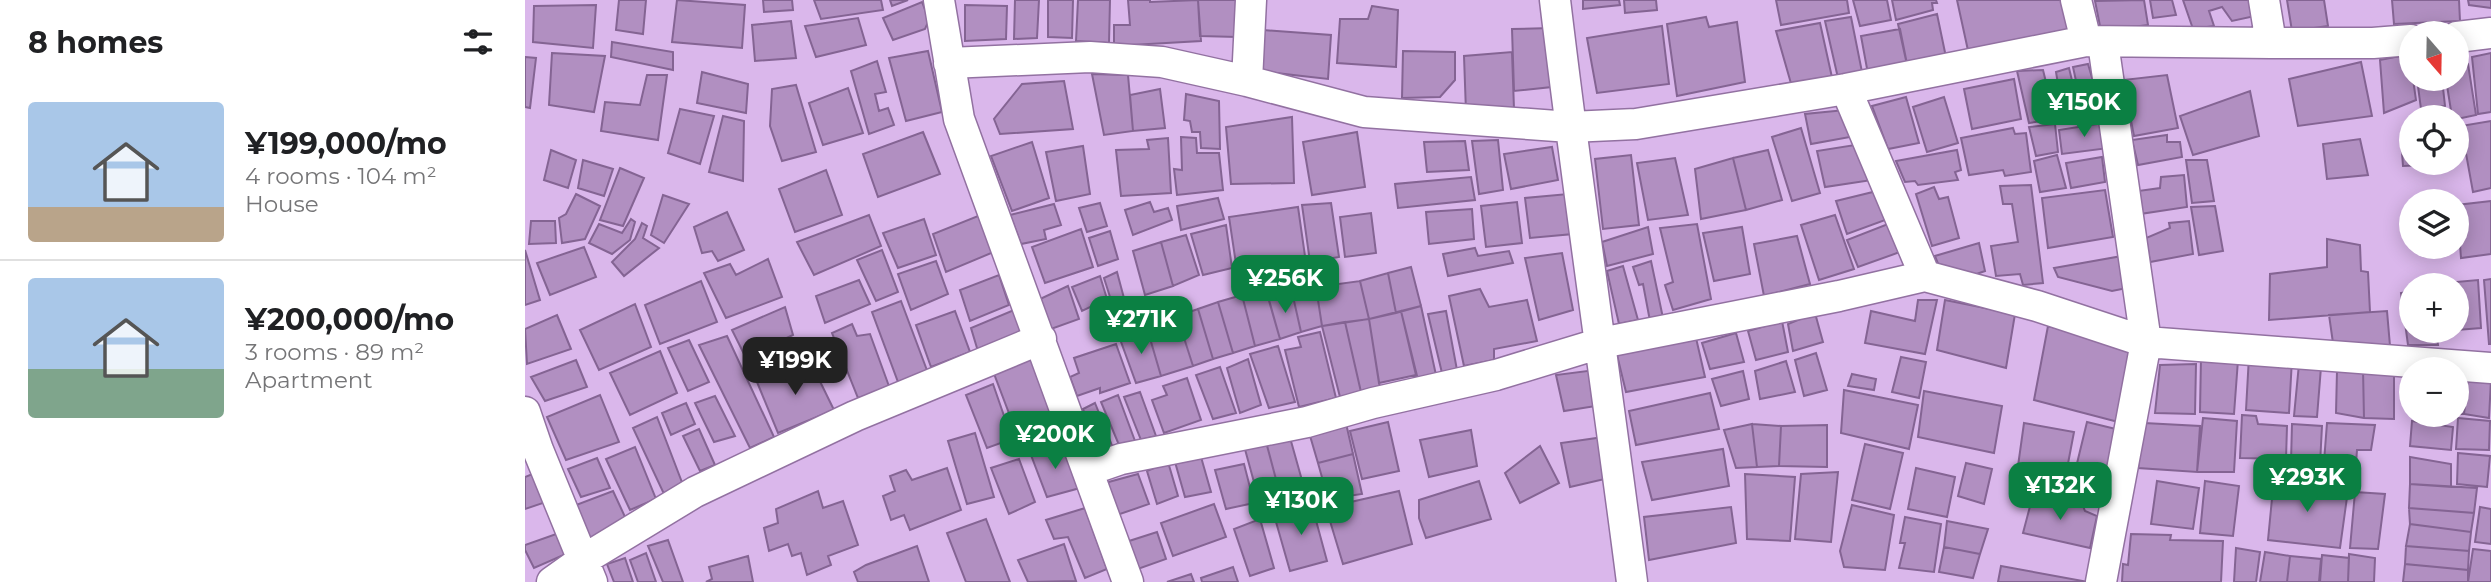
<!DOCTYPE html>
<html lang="en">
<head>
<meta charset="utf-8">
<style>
  body { margin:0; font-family:Montserrat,sans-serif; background:#f2f2f2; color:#202124; height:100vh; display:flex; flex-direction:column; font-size:26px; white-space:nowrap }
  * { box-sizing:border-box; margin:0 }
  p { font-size:23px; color:#757577 }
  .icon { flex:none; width:38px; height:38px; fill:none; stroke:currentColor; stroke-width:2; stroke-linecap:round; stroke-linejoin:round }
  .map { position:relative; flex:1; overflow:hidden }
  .panel { display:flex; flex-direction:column; background:#fff; width:525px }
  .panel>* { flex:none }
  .needle { width:46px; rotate:160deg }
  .tools { position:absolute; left:1874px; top:21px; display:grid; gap:14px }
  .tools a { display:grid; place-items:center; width:70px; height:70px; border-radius:50%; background:#fff; box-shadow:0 4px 18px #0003; font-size:35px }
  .price { position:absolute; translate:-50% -60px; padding:0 16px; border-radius:14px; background:#0b8043; color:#fff; font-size:23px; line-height:46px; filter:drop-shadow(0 2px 4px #0008) }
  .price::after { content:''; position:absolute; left:50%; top:42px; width:21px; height:16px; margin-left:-10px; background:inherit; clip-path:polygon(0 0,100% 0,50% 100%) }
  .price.selected { background:#222; color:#fff }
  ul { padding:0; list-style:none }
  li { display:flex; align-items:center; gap:21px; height:175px; padding:0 28px }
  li+li { border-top:2px solid #e0e0e0 }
  li span { display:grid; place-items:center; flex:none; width:196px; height:140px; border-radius:7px; color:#555 }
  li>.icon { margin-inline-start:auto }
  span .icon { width:84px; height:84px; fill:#fffc; stroke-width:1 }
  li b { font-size:30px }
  h2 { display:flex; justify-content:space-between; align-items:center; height:84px; padding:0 28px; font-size:30px }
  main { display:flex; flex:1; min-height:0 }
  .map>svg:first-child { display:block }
</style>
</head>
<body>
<main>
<section class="panel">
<h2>8 homes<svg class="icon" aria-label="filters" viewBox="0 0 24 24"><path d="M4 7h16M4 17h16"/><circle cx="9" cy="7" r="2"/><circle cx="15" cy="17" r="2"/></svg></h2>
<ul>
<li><span style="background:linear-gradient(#a9c7e8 75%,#b9a48a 0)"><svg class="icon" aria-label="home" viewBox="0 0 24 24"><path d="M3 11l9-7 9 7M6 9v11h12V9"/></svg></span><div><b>¥199,000/mo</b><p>4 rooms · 104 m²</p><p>House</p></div></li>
<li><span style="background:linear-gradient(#a9c7e8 65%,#7fa58c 0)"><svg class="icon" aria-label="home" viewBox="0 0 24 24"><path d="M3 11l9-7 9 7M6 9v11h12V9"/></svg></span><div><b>¥200,000/mo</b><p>3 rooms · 89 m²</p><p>Apartment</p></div></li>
</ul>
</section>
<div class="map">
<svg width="1966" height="582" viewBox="0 0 1966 582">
  <rect width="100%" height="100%" fill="#dab7eb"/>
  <!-- building -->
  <path fill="#b18fc1" stroke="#846493" stroke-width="2" d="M94 0H121L118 34 91 30Z
    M152 0 220 5 217 48 147 42Z
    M238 0H267L268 10 239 12Z
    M289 0H356L358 10 296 19Z
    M365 0H383L367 6Z
    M490 0H514L512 38 489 39Z
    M523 0H548L547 38 523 37Z
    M553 0H585L584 43 551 41Z
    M603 0H625V2L673 0 676 41 589 46V25H605Z
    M673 0H713L712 37 675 36Z
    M1058 0H1094L1095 5 1058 9Z
    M1099 0H1131L1132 10 1100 13Z
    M1251 0H1322L1324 13 1256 25Z
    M1328 0H1362L1366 20 1335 26Z
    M1367 0H1411L1412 3H1407L1408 10 1371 20Z
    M1432 0H1543L1551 34 1444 55Z
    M1619 0 1623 25 1576 31 1570 1Z
    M1625 0H1647L1651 15 1628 18Z
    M1658 0H1728L1730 16 1707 21 1697 7 1684 11 1689 26 1668 29Z
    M1762 0H1799L1803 26 1767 31Z
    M1867 0H1934L1935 21 1869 24Z
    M1943 0H1966V8L1944 5Z
    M397 2 404 20 400 29 368 40 358 18Z
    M71 5 68 48 8 42 9 6Z
    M440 5 482 6 481 39 440 41Z
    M847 6 873 10 871 67 812 63 815 19H843Z
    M1412 14 1422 62 1383 69 1373 24Z
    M1181 17 1184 27 1212 22 1220 82 1152 96 1142 24Z
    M1326 17 1337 72 1313 78 1300 21Z
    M333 18 341 45 291 57 280 26Z
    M266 21 271 58 230 61 227 25Z
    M1295 23 1308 82 1267 87 1251 31Z
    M1137 26 1144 84 1072 93 1062 38Z
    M1026 28 1036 86 989 91 987 29Z
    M1375 29 1382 64 1343 74 1336 36Z
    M738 30 806 35 803 79 733 71Z
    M87 42 148 52V70L86 57Z
    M403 51 417 112 381 121 364 58Z
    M878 51 930 52V80L915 97 877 98Z
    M987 52 989 109 941 112 939 56Z
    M27 53 80 56 69 112 24 105Z
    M1966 53V112L1953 114 1947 57Z
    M1885 54 1886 79H1888L1891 100 1859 113 1855 60Z
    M0 57 11 58 5 108 0 107Z
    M352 61 361 92 350 94 354 111 363 108 369 125 344 134 326 71Z
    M1836 62 1847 116 1773 126 1764 79Z
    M1563 64 1568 81H1575L1580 108 1558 113 1548 67Z
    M1943 64 1951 115 1932 119 1927 117 1921 79H1932V66Z
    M1544 68 1555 114 1530 119 1525 93 1534 90 1531 72Z
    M1518 70 1530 119 1504 123 1492 71Z
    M177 72 223 84 221 113 172 103Z
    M567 74 603 75 608 131 579 135Z
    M122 75H142L133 140 76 131 80 102 115 105Z
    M1642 75 1653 128 1609 136 1598 80Z
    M1489 79 1496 119 1447 129 1439 89Z
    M1892 79H1917L1920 106 1896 109Z
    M539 81 548 129 475 134 469 119 497 84Z
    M271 85 291 152 257 161 245 126 247 89Z
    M323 88 338 133 298 145 284 103Z
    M635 89 640 128 608 131 605 95Z
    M1725 91 1734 136 1668 155 1655 116Z
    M661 94 694 101 695 149 676 148 675 132H667L665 121 659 120Z
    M1381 97 1394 143 1363 149 1347 106Z
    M1419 97 1433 143 1402 152 1388 107Z
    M155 109 189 116 175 164 143 153Z
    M1320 110 1325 137 1286 144 1280 114Z
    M198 116 219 121 218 181 184 172Z
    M767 117 769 183 706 184 701 127Z
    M1966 121V188L1948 192 1936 126Z
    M1579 123 1584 148 1537 154 1534 130Z
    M1530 124 1533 152 1511 156 1504 127Z
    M1276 128 1295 193 1267 201 1247 137Z
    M1488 128 1490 134 1501 133 1506 172 1480 176 1478 170 1444 175 1436 138Z
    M398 132 415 174 353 197 338 154Z
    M832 132 840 187 787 195 778 142Z
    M1642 135V142H1655L1657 157 1613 165 1607 140Z
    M656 137 671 138 672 153H694L698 190 652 195 649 169 657 170Z
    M643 138 646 193 596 196 591 150 624 149 622 140Z
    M1886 138V163L1926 164 1878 166 1876 139Z
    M1835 139 1843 175 1802 179 1798 144Z
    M973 140 978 190 954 194 947 141Z
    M940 141 944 170 902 172 899 142Z
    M507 142 524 198 487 211 466 156Z
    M1336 144 1347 180 1300 187 1292 151Z
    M558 146 565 194 531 201 521 152Z
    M1027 147 1033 180 986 189 979 154Z
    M26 150 51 160 43 188 19 180Z
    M1243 150 1257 200 1221 210 1208 158Z
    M1432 150 1436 170 1430 172 1433 180 1393 185 1390 181 1380 182 1371 161Z
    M1106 155 1114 225 1078 229 1070 159Z
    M1532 155 1541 188 1515 192 1509 161Z
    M1577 157 1580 182 1546 188 1541 163Z
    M1150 158 1163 215 1123 220 1112 163Z
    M1208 158 1221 210 1176 219 1170 169Z
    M58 160 88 169 79 196 53 188Z
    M1661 160H1682L1689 201 1667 203Z
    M95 168 119 178 98 226 75 220Z
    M301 170 317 215 270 232 254 189Z
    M1659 175 1662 207 1615 214 1613 191 1635 188 1636 177Z
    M946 177 950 200 873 208 870 184Z
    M1506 185 1518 283 1498 285 1495 274 1471 276 1466 246 1493 242 1487 204H1478L1475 186Z
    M1409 187 1414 199 1423 197 1434 238 1407 246 1391 194Z
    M1580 190 1588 237 1523 248 1517 198Z
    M1352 191 1363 219 1322 234 1311 201Z
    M51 194 75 206 60 239 37 243 34 218 41 214Z
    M1043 194 1048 234 1005 238 1000 198Z
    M138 195 164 204 139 243 126 235Z
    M693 198 699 219 656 230 652 206Z
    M1966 201V254L1936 258 1932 205Z
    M625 202 629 212 643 208 647 220 608 235 600 210Z
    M992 202 997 243 961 247 956 206Z
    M575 203 582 226 562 232 554 208Z
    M806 203 814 257 785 262 777 205Z
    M529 204 536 225 519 230 521 239 496 244 485 215Z
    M1690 206 1698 251 1674 255 1666 207Z
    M773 207 780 256 711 264 704 217Z
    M947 209 949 239 904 244 901 212Z
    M202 212 219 250 193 261 187 251 177 253 169 227Z
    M846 213 851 253 820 257 815 217Z
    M458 214 471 251 421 272 408 234Z
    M344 215 356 246 289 275 272 242Z
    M1310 215 1329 269 1294 280 1276 225Z
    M106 219 110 222 105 240 87 254 64 243 74 224 97 233Z
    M399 219 411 255 373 268 358 233Z
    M6 221H30L31 243 4 244Z
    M1664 221 1668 254 1625 262 1621 238 1645 228 1644 223Z
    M117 223 122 226 118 238 134 248 99 276 87 262 110 239Z
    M1172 224 1186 299 1148 310 1140 285 1148 282 1135 228Z
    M1363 224 1375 252 1333 267 1322 240Z
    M701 225 707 268 678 275 666 234Z
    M1123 227 1128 254 1082 266 1077 242Z
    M1217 227 1225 274 1189 281 1178 233Z
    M556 229 568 267 520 283 507 247Z
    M585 231 593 259 573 266 564 238Z
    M661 235 674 275 648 286 636 242Z
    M1272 236 1285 284 1239 296 1229 244Z
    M1802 239 1835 245 1836 271 1843 272 1845 312 1744 320 1745 274 1802 267Z
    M636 242 648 286 620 295 608 251Z
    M1454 243 1460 271 1446 276 1414 266 1410 256Z
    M59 247 71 277 25 295 12 263Z
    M950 248 953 256 984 251 988 263 923 276 918 254Z
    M0 250 15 300 0 305Z
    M357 250 373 292 351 301 332 260Z
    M1037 253 1048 310 1014 320 1000 258Z
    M1597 256 1602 288 1587 291 1533 277 1529 268Z
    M243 259 257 297 201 318 179 273 205 264 211 275Z
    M411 261 423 294 386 310 373 274Z
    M1126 261 1138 318 1125 321 1118 284 1114 285 1108 267Z
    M1098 266 1113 320 1094 324 1082 271Z
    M886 267 896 306 871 313 863 273Z
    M592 272 600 302 577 312 574 304 586 300 579 278Z
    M863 273 871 313 844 319 835 281Z
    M474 275 484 305 445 321 435 290Z
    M575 276 582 299 557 311 547 287Z
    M1966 279V344H1964L1959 280Z
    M334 280 345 304 300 323 291 296Z
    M1953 280 1956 328 1932 330V285L1909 284Z
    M176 281 192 322 135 344 120 305Z
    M835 281 844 319 797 326 791 287Z
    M543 286 554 319 526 329 515 299Z
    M740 287 755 339 730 346 717 295Z
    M791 287 797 326 776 332 767 292Z
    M955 289 964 307 1002 300 1012 341 969 349V360L939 366 924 296Z
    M1886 291V331H1911L1913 345H1883L1876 293Z
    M767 292 776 332 755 339 744 300Z
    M717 295 730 346 708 353 693 302Z
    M1393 300H1412L1400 354 1340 343 1346 311 1390 321Z
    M1420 300 1490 314 1481 368 1412 350Z
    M376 301 403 373 373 382 347 312Z
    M693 302 708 353 688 359 673 309Z
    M110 304 126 347 74 370 55 330Z
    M896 306 911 375 893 380 876 311Z
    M260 307 268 335 253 342 260 357 226 368 207 330Z
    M494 308 507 338 455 358 446 328Z
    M673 309 688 359 668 366 652 316Z
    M430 311 445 352 406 367 391 325Z
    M876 311 891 375 854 383 844 319Z
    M921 311 932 370 917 373 903 314Z
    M1862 311 1865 346 1808 343 1804 315Z
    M1290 313 1298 342 1268 351 1263 324Z
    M32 315 46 349 2 364 0 329Z
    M652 316 668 366 636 376 622 328Z
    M844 319 855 388 836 392 820 322Z
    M1257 321 1263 352 1231 360 1223 331Z
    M820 322 836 392 815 397 797 326Z
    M327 324 332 336 345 334 365 389 333 398 307 333Z
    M1523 326 1611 348 1597 423 1509 400Z
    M622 328 636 376 611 383 595 339Z
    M795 332 811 398 774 407 760 350 776 347 773 337Z
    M1211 333 1219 362 1185 369 1177 343Z
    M202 336 249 437 225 448 174 345Z
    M1171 338 1180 377 1101 392 1092 355Z
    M164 340 184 382 163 391 143 348Z
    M591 344 605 383 575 393V388L552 396 545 377 554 373 549 358Z
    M753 346 770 402 744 408 725 354Z
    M135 351 152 393 105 415 85 373Z
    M1291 353 1302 390 1279 396 1270 360Z
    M511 356 535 423 493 437 468 371Z
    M1724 356 1767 359 1764 413 1721 410Z
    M1376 357 1401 362 1394 398 1367 392Z
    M1676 357 1713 360 1709 414 1675 412Z
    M723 359 736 405 715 413 702 368Z
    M51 360 62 387 20 401 6 377Z
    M285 361 309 410 253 433 232 382Z
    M1261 361 1270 392 1235 399 1230 371Z
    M1671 364 1670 414 1630 413 1635 365Z
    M1774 364 1796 367 1792 417 1769 416Z
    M695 367 711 413 688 419 671 375Z
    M1869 368V419L1839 418 1838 369Z
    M1838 369 1839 418 1811 413 1812 371Z
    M1070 370 1077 405 1039 411 1031 375Z
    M1218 371 1224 399 1196 406 1187 379Z
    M1327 374 1351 379 1349 390 1323 386Z
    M1932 376 1943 377 1939 414H1932Z
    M1943 377 1966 380 1964 418 1939 414Z
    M662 378 676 420 639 433 627 400 642 395 638 386Z
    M468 384 487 439 462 448 441 395Z
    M1319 390 1393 405 1384 449 1316 433Z
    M1399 391 1477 406 1469 453 1393 437Z
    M615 392 631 436 616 440 599 397Z
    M1185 393 1194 429 1111 445 1104 411Z
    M75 395 94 442 41 460 22 417Z
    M593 395 610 441 594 445 576 402Z
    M190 396 210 436 189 442 170 403Z
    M161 403 170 424 146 435 137 413Z
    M570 403 588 448 575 452 558 409Z
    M1717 415 1731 416 1733 424 1762 426 1761 459 1715 458Z
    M132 417 158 485 139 494 108 428Z
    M1678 418 1712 421 1709 472H1672Z
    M1933 418 1965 421 1964 450 1931 449Z
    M820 419 828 454 793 463 783 429Z
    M1887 421 1928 427 1926 450 1885 446Z
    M863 422 874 471 837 479 825 431Z
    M1562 422 1599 431 1585 487 1548 480Z
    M1499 423 1549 432 1541 474 1493 466Z
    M1619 423 1675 426 1672 472 1613 468Z
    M1802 423 1850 425 1846 450H1832L1831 464 1799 462Z
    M1227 424 1232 467 1211 468 1199 430Z
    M1227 424 1256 426 1254 466 1232 467Z
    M1767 424 1797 426 1795 464 1766 462Z
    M1302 425V467L1254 466 1256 426Z
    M174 429 190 465 175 471 158 436Z
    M946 430 952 466 904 477 895 440Z
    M450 433 469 497 442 504 423 441Z
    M764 434 780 491 756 498 740 438Z
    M1079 437 1084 478 1045 487 1036 443Z
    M740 438 756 498 735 504 718 442Z
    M538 443 555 488 522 497 506 455Z
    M1340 444 1378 453 1365 509 1327 500Z
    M1015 446 1034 483 995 503 980 473Z
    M110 447 131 499 105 510 81 459Z
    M1198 449 1204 486 1127 500 1117 462Z
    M1933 453 1965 456 1962 487 1932 484Z
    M828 454 837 494 803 499 793 463Z
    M676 457 686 492 660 497 650 462Z
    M1885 457 1926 464V487L1885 484Z
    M72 458 85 488 56 497 43 469Z
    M494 459 510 502 484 514 466 468Z
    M643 462 653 496 632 504 622 471Z
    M1441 463 1467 469 1459 504 1433 496Z
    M719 464 729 503 701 509 690 470Z
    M422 468 436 510 385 530 379 515 366 520 358 496 370 491 365 476 381 470 387 480Z
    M1391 468 1430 477 1422 517 1383 509Z
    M1313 472 1306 542 1270 539 1276 474Z
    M10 473 21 502 0 509V477Z
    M613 474 624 504 592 515 580 483Z
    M1220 474 1270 477 1265 541 1222 539Z
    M1749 478 1823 490 1815 548 1743 540Z
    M954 481 966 519 901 538 894 518V500Z
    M1632 481 1674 488 1668 529 1626 524Z
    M1680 481 1714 486 1708 536 1675 533Z
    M1885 484 1952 488 1949 513 1884 508Z
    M88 491 101 519 66 541 51 505Z
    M293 491 298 508 318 501 333 545 303 556 306 565 282 575 276 553 267 556 263 544 244 551 239 528 253 523 251 509Z
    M874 491 887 544 818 564 805 521H811L808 506Z
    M1830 492 1860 494 1853 549 1825 548Z
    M1508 495 1558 506 1560 511 1572 516 1565 548 1498 533Z
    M786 502 802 561 765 571 749 515Z
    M689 504 701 537 648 556 636 523Z
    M1327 505 1369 515 1360 570 1319 567 1315 551Z
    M1206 507 1211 543 1124 560 1119 517Z
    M1955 507 1966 509V544L1950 542Z
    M560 508 582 569 560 578 543 537 529 539 521 520Z
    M1884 508 1949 513 1946 532 1885 524Z
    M1380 517 1416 524 1409 572 1374 568 1380 543H1375Z
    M461 519 485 582H441L422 533Z
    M735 519 749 568 725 576 709 529Z
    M1422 521 1463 529 1455 554 1419 547Z
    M1885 524 1946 532 1944 551 1881 546Z
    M632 532 641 559 610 570 601 542Z
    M34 533 41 554 9 568 0 550V545Z
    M1606 534 1646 535 1645 540 1698 541 1696 582H1597L1598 564 1603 565Z
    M143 540 158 582H138L123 546Z
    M539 544 551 581 503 582 493 560Z
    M392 546 404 582H333L329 572 341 565Z
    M1881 546 1944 551 1943 570 1880 564Z
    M1419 547 1455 554 1448 578 1414 572Z
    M1711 548 1735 552 1731 582H1709Z
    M1948 549 1966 551V582H1943Z
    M1740 552 1765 556 1762 582H1735Z
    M121 553 131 582H113L105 560Z
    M1824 554 1850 558 1849 582H1823Z
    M1797 555 1824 558 1823 582H1795Z
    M223 556 228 582H181L187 579 184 567Z
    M1765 556 1796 559 1794 582H1762Z
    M100 558 108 582H89L82 564Z
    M1880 564 1943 570V582H1878Z
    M1476 566 1563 582H1473Z
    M708 567 713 582H677L676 578Z
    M666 574 669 582H642Z"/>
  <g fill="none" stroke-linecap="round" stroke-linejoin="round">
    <defs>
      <path id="street" d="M414 0 434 119 603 582
        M1030 0C1053 194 1082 388 1107 582
        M1551 0 1561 41
        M1739 0 1746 43
        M1932 37 1966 33
        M424 63 565 57 637 62 722 81 839 112 1045 127 1111 124 1321 89 1561 41 1746 43H1848L1886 40
        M722 81 726 0
        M1321 89 1400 276
        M0 412 13 450 67 582
        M564 470 596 459 782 422 848 403 971 375 1076 343 1314 296 1400 276 1512 306 1621 342 1966 368
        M27 582 58 560 170 492 330 416 516 339
        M1576 582 1621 342 1578 43"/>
    </defs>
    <!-- street casing -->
    <use href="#street" stroke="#9271a1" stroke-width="33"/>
    <!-- street -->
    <use href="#street" stroke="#fff" stroke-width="30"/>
  </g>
</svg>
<div class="tools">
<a><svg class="needle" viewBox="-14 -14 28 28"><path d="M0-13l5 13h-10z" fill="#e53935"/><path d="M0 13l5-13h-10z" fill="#757577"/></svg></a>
<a><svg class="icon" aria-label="locate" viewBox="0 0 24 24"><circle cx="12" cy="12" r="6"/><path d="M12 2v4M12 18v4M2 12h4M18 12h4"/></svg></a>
<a><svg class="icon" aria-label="layers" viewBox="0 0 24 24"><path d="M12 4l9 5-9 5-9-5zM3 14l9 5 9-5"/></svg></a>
<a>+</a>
<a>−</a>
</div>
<b class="price" style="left:1559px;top:139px">¥150K</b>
<b class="price" style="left:760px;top:315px">¥256K</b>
<b class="price" style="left:616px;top:356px">¥271K</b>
<b class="price selected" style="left:270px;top:397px">¥199K</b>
<b class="price" style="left:530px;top:471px">¥200K</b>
<b class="price" style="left:1782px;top:514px">¥293K</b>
<b class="price" style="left:1535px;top:522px">¥132K</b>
<b class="price" style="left:776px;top:537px">¥130K</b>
</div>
</main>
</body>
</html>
